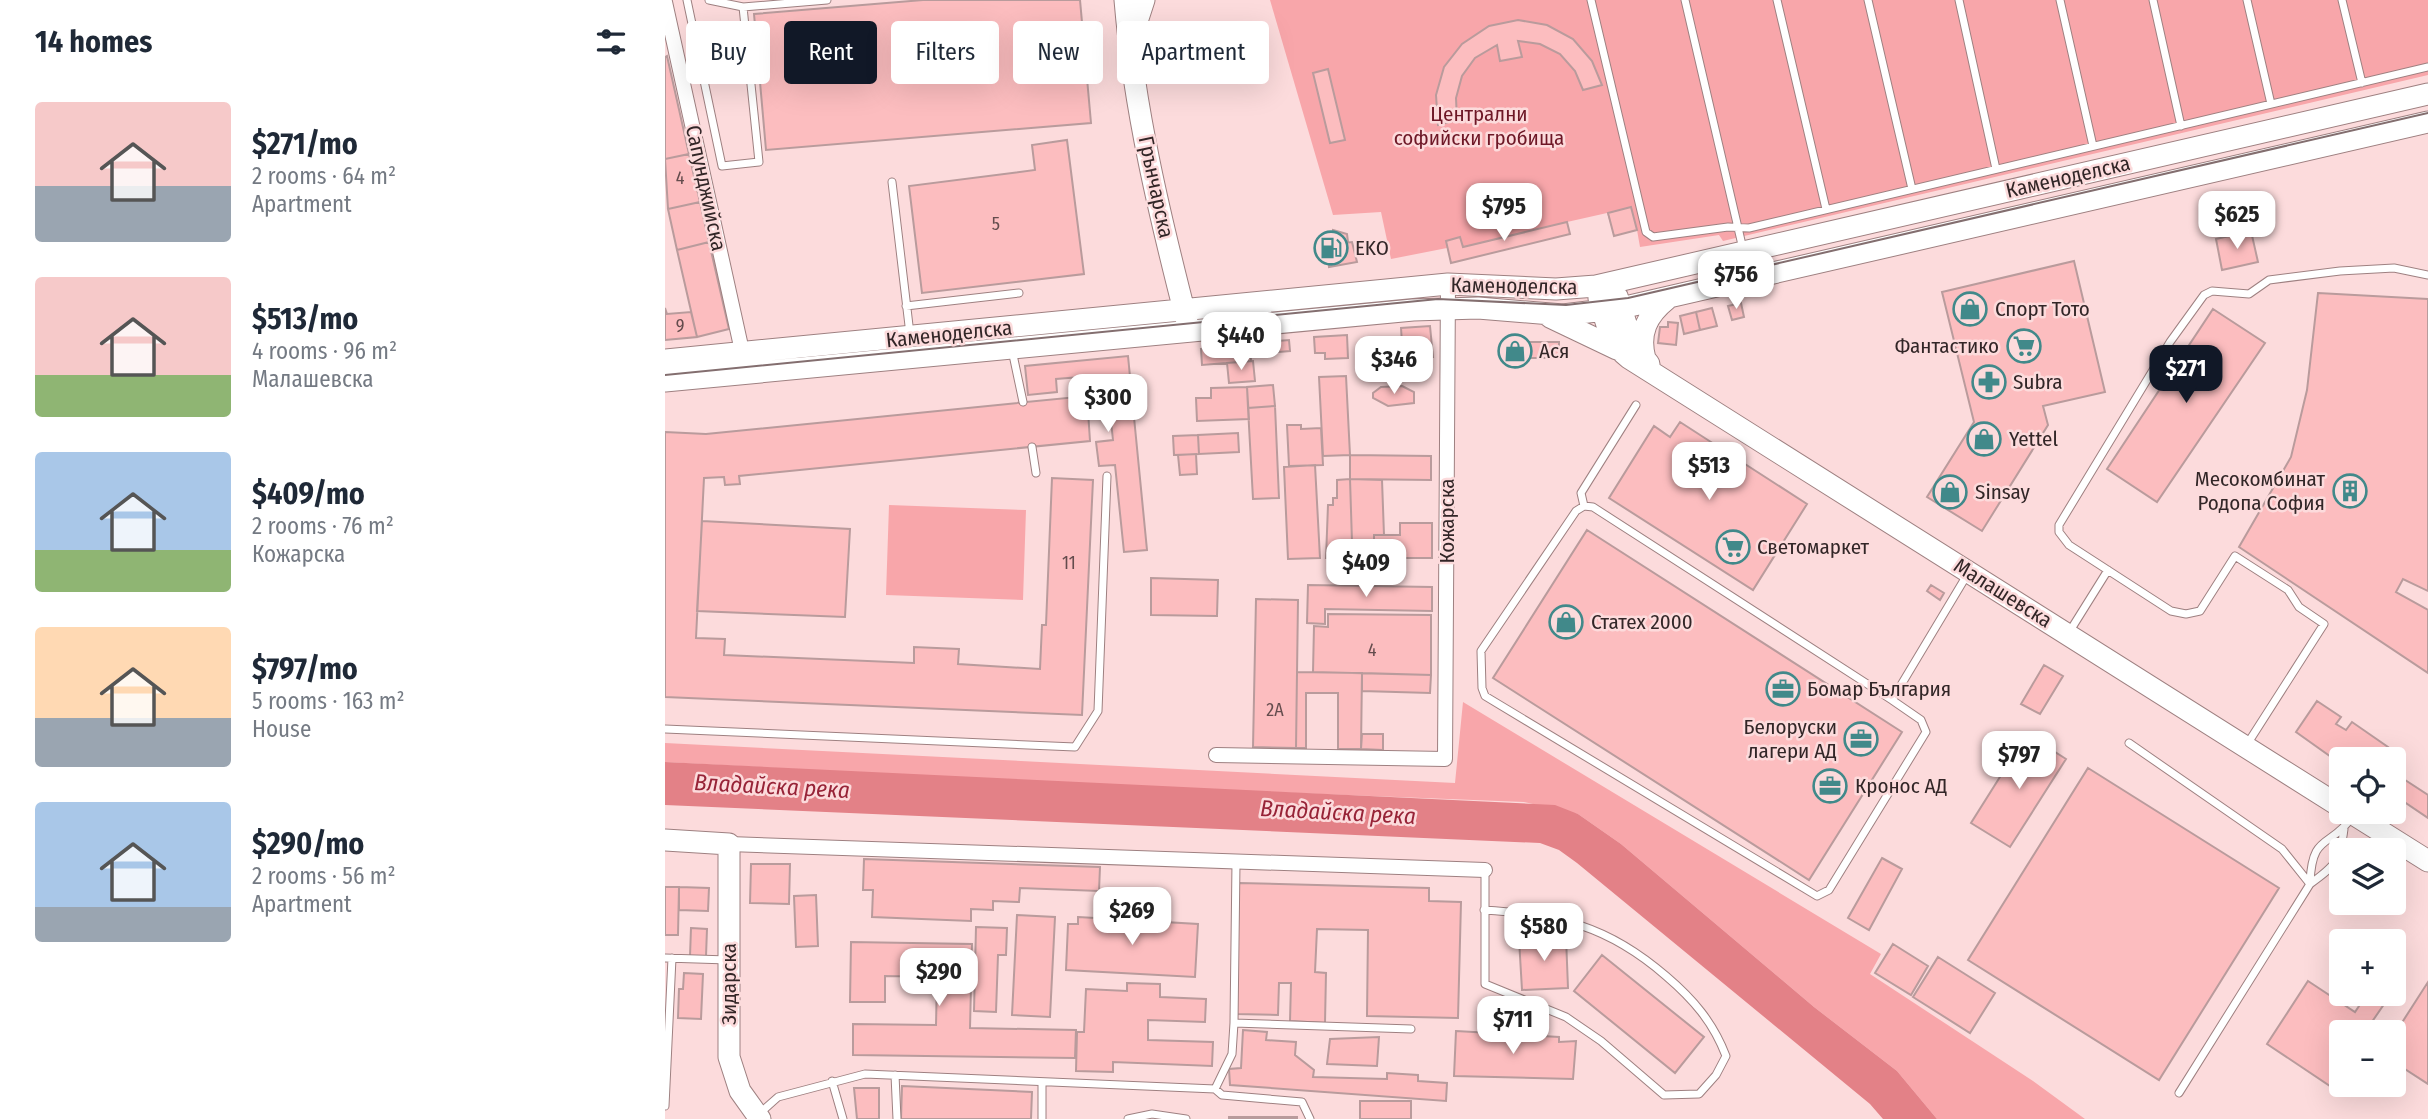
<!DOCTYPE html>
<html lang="en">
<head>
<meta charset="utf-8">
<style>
  body { margin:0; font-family:"Fira Sans Condensed",sans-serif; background:#f2f2f3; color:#1f2937; height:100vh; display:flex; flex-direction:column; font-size:26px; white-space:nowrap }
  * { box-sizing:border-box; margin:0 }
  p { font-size:23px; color:#747a83 }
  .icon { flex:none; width:38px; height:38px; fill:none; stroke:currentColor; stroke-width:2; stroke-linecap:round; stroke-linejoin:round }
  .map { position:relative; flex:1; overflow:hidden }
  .panel { display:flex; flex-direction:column; background:#fff; width:665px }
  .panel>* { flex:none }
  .top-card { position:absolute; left:21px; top:21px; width:665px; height:63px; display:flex; gap:14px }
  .controls { position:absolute; left:1664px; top:747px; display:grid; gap:14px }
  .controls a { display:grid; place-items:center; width:77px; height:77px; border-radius:7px; background:#fff; box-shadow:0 7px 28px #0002; font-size:35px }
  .price { position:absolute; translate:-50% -60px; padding:0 16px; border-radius:14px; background:#fff; color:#222; font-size:23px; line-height:46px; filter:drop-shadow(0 2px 4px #0008) }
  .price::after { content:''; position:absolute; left:50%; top:42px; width:21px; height:16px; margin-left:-10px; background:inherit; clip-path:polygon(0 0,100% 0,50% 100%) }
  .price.current { background:#111827; color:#fff }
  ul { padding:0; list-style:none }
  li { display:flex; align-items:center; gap:21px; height:175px; padding:0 35px }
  li span { display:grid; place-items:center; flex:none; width:196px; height:140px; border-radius:7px; color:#555 }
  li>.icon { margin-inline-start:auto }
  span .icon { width:84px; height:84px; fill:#fffc; stroke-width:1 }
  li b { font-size:30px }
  h2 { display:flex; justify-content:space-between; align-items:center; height:84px; padding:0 35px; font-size:30px }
  .pill { padding:0 24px; border-radius:7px; background:#fff; box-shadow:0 7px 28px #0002; font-size:24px; line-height:63px }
  .pill.current { background:#111827; color:#fff }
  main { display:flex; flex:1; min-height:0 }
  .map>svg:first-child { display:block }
</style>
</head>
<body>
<main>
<section class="panel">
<h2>14 homes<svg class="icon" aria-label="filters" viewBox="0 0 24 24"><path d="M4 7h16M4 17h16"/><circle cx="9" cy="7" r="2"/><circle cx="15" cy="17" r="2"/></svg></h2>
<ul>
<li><span style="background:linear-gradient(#f6c9c9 60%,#9aa5b1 0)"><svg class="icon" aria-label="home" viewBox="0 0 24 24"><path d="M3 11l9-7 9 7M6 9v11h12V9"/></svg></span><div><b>$271/mo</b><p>2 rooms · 64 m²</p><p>Apartment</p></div></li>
<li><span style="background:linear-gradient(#f6c9c9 70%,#8fb573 0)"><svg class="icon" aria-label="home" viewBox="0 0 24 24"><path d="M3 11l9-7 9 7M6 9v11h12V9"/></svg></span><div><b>$513/mo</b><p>4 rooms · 96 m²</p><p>Малашевска</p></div></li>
<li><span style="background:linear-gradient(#a9c7e8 70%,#8fb573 0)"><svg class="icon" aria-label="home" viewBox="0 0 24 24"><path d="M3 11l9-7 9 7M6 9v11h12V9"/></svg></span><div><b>$409/mo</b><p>2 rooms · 76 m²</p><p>Кожарска</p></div></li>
<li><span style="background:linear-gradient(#ffd9b3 65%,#9aa5b1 0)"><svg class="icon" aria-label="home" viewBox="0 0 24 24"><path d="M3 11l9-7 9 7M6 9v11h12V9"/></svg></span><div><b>$797/mo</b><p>5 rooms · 163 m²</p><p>House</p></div></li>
<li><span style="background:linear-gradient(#a9c7e8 75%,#9aa5b1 0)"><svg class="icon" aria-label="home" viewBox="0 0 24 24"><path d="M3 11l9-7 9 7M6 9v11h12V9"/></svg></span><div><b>$290/mo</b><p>2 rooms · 56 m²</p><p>Apartment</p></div></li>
</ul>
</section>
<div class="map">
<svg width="1763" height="1119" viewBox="0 0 1763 1119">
  <rect width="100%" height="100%" fill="#fcdbdc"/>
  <!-- green -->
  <path fill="#f8a6aa" d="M605 0H1763V75L1058 241 1054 235 975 247 972 230 949 236 942 213 902 222 905 234 786 263 782 248 726 259 716 212 668 215Z
    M224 505 361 510 358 600 221 595Z
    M798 702 1216 954 1205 974 1368 1081 1420 1119H1272L1232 1071 1149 1007 956 844 913 814 859 802 427 785 0 762V743L790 783Z"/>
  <!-- water -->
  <path fill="#e38187" d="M0 762 890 805 913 814 956 844 1149 1007 1232 1071 1272 1119H1218L1205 1104 912 863 894 850 875 843 0 805Z"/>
  <!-- building -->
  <path fill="#fcbdbf" stroke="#b99b9c" stroke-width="2" d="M258 0H415L426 123 101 150 89 14Z
    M853 20 882 25 908 39 927 61 937 85 918 90 910 71 895 54 875 44 853 41 857 57 835 61 832 45 810 58 797 76 791 98 792 120 773 125 771 95 779 67 797 44 824 26Z
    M2 56 24 154 0 159V57Z
    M663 69 680 140 665 143 648 73Z
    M402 140 419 274 257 293 244 186 370 170 367 145Z
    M24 154 35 202 3 209 0 159Z
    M35 202 44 242 12 250 3 209Z
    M966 207 972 230 949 236 943 213Z
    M902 222 905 234 786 263 781 241 795 237 798 247Z
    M668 230 682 234 683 242 665 245 664 236 668 235Z
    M1586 231 1593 262 1557 270 1551 239Z
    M44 242 64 329 32 337 12 250Z
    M687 242 692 262 664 267 662 245Z
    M1409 261 1440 392 1378 406 1383 425 1317 531 1262 497 1309 422 1277 292Z
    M1653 293 1763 299V591L1738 579 1731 592 1763 610V673L1574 547 1626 457 1642 390Z
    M1076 303 1079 317 1067 320 1063 306Z
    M0 308 2 314 26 312 32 337 0 340Z
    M1047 308 1052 326 1035 330 1031 312Z
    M1548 309 1600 343 1492 502 1442 469Z
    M1031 312 1035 330 1019 334 1015 316Z
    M1003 322 1013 323 1011 345 993 343 995 327H1003Z
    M765 326 768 357 738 359 736 328Z
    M682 335 683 358 660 359V353H650L649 337Z
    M624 340 625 351 614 352 613 341Z
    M837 342H894V358H837Z
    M585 345 586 361 537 365 536 349Z
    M463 356 482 550 459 552 450 465 434 466 431 442 448 440 441 375 391 379 392 392 363 395 360 366Z
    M588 361 590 381 564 383 562 363Z
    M681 376 685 455 658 456 654 377Z
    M608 385 610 406 583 408 582 387Z
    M737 386 749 392V403L723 406 708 398V393L716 387Z
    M582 387 584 419 532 421 531 398H546V388Z
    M422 396 425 441 74 476 75 484 60 485 59 477 39 478 31 638 60 639 59 655 249 663V647L294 649 293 664 375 669 377 625H381L387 478 428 480 417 715 0 697V432L41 434Z
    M610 406 614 498 588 499 583 408Z
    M1015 422 1142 504 1088 590 944 498 989 426 1005 437Z
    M622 425H636V429L656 428 658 465 624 466Z
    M573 433 574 452 534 454 533 435Z
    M533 435 534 454 509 455 508 436Z
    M531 454 532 474 515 475 513 455Z
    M685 455 766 456V480L685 479Z
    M650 465 655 558 623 559 619 467Z
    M685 479 687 542H709V535H735V523H767V558H661L663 505H668V498H672V480Z
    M685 479 717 480 719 535H709V542H687Z
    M37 521 185 529 180 617 32 611Z
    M922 530 1237 732 1144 880 828 678Z
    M486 578 553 580 552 616 486 615Z
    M643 585 767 587V611L660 609V624L642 623Z
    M1266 585 1279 593 1275 600 1262 591Z
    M591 599 633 600 631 748 588 747Z
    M663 614 766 615V675L648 672 649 626 663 627Z
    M1379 665 1398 676 1375 714 1356 704Z
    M632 672 697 673 696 749H673V693H641V748H631Z
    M697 673 766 675 765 693 697 691Z
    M1652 701 1676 717 1671 724 1681 730 1687 722 1723 747 1714 760H1676V764L1631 732Z
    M697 734H718V750L696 749Z
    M1362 734 1401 759 1345 847 1306 823Z
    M1423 768 1614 888 1494 1080 1303 960Z
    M1734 776 1763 795V818L1729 795V784Z
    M1217 858 1237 869 1204 930 1183 918Z
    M199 859 435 867 434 891 355 888 354 902 328 901V910L306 909V921L207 917 208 890H198Z
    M86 864H125L124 904 85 903Z
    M574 883 764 888V901L796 902 793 1018 702 1016 703 930 652 929 650 972 661 973 660 1023 625 1021 626 983H614L613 1015 571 1014Z
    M0 887H14L13 935H0Z
    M14 887 44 888 43 911 14 910Z
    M151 895 153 946 131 947 129 896Z
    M352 915 390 917 385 1017 347 1015Z
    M413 917 533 924 530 977 401 970 403 924H413Z
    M311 927 342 928 341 955H333L331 1012 309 1011Z
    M26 928 42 929 41 956H25Z
    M901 937 903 988 857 990 854 939Z
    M186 942 307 944 305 1028 411 1030 410 1058 188 1055V1024L271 1025 272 977 220 976V1002H185Z
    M1228 944 1263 966 1246 995 1210 973Z
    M937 955 1039 1037 1010 1073 909 991Z
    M1273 957 1330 993 1305 1033 1248 997Z
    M19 973 38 974 36 1019 13 1018 14 989H18Z
    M1643 981 1690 1012 1702 994H1726L1700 1032H1676V1068L1665 1086 1602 1044Z
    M1763 982V1084L1729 1062V1035Z
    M462 983 495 984V997L541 999 540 1022 483 1020V1040L548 1042 547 1066 448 1062V1072L411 1071 412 1032H419L421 989 462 991Z
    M578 1030 602 1032 601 1040 631 1042 630 1055 649 1070 648 1077 722 1079V1073L753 1075V1081L782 1083 781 1101 565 1085 564 1069 576 1068Z
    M791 1031 894 1037V1042L911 1041 908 1079 789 1076Z
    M714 1037 712 1066 662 1064 665 1039Z
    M237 1086 367 1092 366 1119H236Z
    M189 1088H214V1119H192Z
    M695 1101H746V1119H695Z
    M564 1117H632V1119H564Z"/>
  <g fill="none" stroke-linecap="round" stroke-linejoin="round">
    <defs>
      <path id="lane" d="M22 0 57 166 94 162 78 7
        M44 0 78 7 162 0
        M926 0 981 232 988 237 1063 227 1084 228 1763 67
        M1020 0 1084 275
        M1112 0 1161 209
        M1203 0 1247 189
        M1294 0 1331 169
        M1395 0 1428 146
        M1488 0 1516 126
        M1582 0 1606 104
        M1677 0 1697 83
        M227 182 245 334
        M241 306 354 293
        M347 350 358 402
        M367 447 371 473
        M919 506 916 493 971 405
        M1403 634 1443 570
        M1227 700 1256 720 1261 732 1164 890 1152 896 820 696 817 688 816 651 911 511 919 506 928 507 1227 700 1302 575
        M0 729 410 747 433 711 442 476
        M1464 743 1617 849 1645 884
        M1581 746 1659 624 1634 607 1623 590 1570 556 1535 611 1521 614 1506 611 1404 545 1394 532V525L1505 342 1539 295 1547 291 1584 294 1604 280 1675 271 1729 268 1763 275
        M1645 883C1647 832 1665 849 1688 816
        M819 910C895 915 942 925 1001 976 1028 999 1048 1022 1061 1056L1051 1075 1034 1094 999 1095 936 1041 901 1017 820 984V870
        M0 958 63 960
        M569 1023 571 863
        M230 1075 232 1119
        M167 1081 178 1119
        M550 1089 557 1095 637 1102 645 1119
        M1514 1093 1645 884C1671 865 1675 861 1679 829
        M0 1106 7 958
        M94 1114 113 1097 200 1074 550 1089 567 1054 569 1023 746 1029
        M377 1119V1082
        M463 1119 487 1114 521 1119"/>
      <path id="street" d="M0 2 79 360
        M551 755 780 759 783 284
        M64 844 820 870"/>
      <path id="secondary" d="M460 0C469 109 495 217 522 322
        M466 40 479 0
        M952 296 967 342 984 364
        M934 298C941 321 944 343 964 358L1676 807
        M885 317 952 349
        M980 359C973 333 982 315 1002 299
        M0 360 783 284 891 289 931 286 1763 94
        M0 381 748 310 813 308 898 315 956 308 1763 122
        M1685 812 1763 861
        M0 840 64 844V1057L75 1091 95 1119"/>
    </defs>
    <!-- lane casing -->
    <use href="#lane" stroke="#9e8081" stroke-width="9"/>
    <!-- street casing -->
    <use href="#street" stroke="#9e8081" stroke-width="16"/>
    <!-- secondary casing -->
    <use href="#secondary" stroke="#9e8081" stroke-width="23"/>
    <!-- lane -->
    <use href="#lane" stroke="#fff" stroke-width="7"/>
    <!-- street -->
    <use href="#street" stroke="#fff" stroke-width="14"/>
    <!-- secondary -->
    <use href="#secondary" stroke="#fff" stroke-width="21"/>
    <!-- tram -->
    <path stroke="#836e6f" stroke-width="2" d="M0 375 773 299 901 305 963 298 1763 113"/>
  </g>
  <!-- icons -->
  <defs>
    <symbol id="fuel-ring" viewBox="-11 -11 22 22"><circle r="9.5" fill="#fcdbdc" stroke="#41898a" stroke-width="1.5"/><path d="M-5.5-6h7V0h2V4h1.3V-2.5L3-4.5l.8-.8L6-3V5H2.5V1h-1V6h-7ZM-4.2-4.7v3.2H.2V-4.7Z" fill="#41898a"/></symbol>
    <symbol id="shop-ring" viewBox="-11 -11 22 22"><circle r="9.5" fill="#fcdbdc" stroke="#41898a" stroke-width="1.5"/><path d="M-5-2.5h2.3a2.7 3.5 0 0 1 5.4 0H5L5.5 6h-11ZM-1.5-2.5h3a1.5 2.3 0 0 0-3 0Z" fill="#41898a"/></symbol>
    <symbol id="supermarket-ring" viewBox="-11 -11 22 22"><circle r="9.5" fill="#fcdbdc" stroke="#41898a" stroke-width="1.5"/><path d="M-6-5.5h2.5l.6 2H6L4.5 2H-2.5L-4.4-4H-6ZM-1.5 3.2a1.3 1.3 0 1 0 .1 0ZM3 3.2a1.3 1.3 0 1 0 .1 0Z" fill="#41898a"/></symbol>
    <symbol id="pharmacy-ring" viewBox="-11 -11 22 22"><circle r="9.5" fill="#fcdbdc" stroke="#41898a" stroke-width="1.5"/><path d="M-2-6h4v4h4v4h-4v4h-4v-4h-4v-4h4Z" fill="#41898a"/></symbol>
    <symbol id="building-ring" viewBox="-11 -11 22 22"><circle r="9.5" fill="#fcdbdc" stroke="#41898a" stroke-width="1.5"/><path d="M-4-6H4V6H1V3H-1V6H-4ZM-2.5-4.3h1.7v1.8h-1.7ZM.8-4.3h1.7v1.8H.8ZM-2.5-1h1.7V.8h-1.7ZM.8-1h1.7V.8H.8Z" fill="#41898a"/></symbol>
    <symbol id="office-ring" viewBox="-11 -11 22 22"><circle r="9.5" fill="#fcdbdc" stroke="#41898a" stroke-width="1.5"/><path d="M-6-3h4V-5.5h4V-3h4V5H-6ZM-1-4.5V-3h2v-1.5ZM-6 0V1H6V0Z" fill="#41898a"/></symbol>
  </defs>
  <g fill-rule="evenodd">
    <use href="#fuel-ring" x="647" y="229" width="38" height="38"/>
    <use href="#shop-ring" x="1286" y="290" width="38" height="38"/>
    <use href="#supermarket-ring" x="1340" y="327" width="38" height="38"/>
    <use href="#shop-ring" x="831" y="332" width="38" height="38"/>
    <use href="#pharmacy-ring" x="1305" y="363" width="38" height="38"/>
    <use href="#shop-ring" x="1300" y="420" width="38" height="38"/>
    <use href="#building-ring" x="1666" y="472" width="38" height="38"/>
    <use href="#shop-ring" x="1266" y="473" width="38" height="38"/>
    <use href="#supermarket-ring" x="1049" y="528" width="38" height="38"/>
    <use href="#shop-ring" x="882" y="603" width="38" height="38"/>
    <use href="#office-ring" x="1099" y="670" width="38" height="38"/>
    <use href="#office-ring" x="1177" y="720" width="38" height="38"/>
    <use href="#office-ring" x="1146" y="767" width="38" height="38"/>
  </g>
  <g text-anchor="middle" stroke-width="5" stroke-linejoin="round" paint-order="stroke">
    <!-- number labels -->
    <g font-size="18" fill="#644c4d">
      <text x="15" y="184">4</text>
      <text x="331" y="230">5</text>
      <text x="15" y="332">9</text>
      <text x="404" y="569">11</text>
      <text x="707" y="656">4</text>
      <text x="610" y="716">2А</text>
    </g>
    <!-- park labels -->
    <g font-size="21" fill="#6e1726" stroke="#fcdbdc">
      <text x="814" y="121">Централни<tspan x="814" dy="24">софийски гробища</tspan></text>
    </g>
    <!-- street labels -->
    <g font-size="21" fill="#322627" stroke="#fcdbdc">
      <text transform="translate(1403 177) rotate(-13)" y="7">Каменоделска</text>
      <text transform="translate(491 187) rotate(78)" y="7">Грънчарска</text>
      <text transform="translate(41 188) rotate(78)" y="7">Сапунджийска</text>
      <text transform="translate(849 286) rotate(1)" y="7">Каменоделска</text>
      <text transform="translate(284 334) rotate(-6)" y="7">Каменоделска</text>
      <text transform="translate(782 521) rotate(-90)" y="7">Кожарска</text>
      <text transform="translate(1338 593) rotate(32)" y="7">Малашевска</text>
      <text transform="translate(64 984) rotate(-90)" y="7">Зидарска</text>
    </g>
    <!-- poi labels -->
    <g font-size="21" fill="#322627" stroke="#fcdbdc" text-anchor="start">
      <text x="690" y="255">EKO</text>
      <text x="1330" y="316">Спорт Тото</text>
      <text x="1334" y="353" text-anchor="end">Фантастико</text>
      <text x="874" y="358">Ася</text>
      <text x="1348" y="389">Subra</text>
      <text x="1344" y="446">Yettel</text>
      <text x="1660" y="486" text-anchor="end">Месокомбинат<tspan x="1660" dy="24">Родопа София</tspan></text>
      <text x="1310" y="499">Sinsay</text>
      <text x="1092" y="554">Светомаркет</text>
      <text x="926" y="629">Статех 2000</text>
      <text x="1142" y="696">Бомар България</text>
      <text x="1172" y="734" text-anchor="end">Белоруски<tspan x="1172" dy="24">лагери АД</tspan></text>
      <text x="1190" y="793">Кронос АД</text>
    </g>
    <!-- water labels -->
    <g font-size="23" font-style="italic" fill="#972337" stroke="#fcdbdc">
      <text transform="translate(107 786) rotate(3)" y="8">Владайска река</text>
      <text transform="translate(673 812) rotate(3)" y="8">Владайска река</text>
    </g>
  </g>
</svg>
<div class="controls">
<a><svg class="icon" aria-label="locate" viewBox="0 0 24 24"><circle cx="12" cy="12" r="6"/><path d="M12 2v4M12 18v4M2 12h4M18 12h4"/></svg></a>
<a><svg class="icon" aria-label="layers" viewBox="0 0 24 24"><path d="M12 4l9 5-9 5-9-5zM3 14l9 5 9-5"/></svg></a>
<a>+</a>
<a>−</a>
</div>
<b class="price" style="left:839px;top:243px">$795</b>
<b class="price" style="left:1572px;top:251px">$625</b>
<b class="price" style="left:1071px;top:311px">$756</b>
<b class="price" style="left:576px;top:372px">$440</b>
<b class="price" style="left:729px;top:396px">$346</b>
<b class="price current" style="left:1521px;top:405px">$271</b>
<b class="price" style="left:443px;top:434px">$300</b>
<b class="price" style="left:1044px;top:502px">$513</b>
<b class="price" style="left:701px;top:599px">$409</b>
<b class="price" style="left:1354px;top:791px">$797</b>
<b class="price" style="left:467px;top:947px">$269</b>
<b class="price" style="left:879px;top:963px">$580</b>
<b class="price" style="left:274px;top:1008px">$290</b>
<b class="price" style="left:848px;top:1056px">$711</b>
<div class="top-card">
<a class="pill">Buy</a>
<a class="pill current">Rent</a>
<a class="pill">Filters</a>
<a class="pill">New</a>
<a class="pill">Apartment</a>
</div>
</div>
</main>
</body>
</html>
